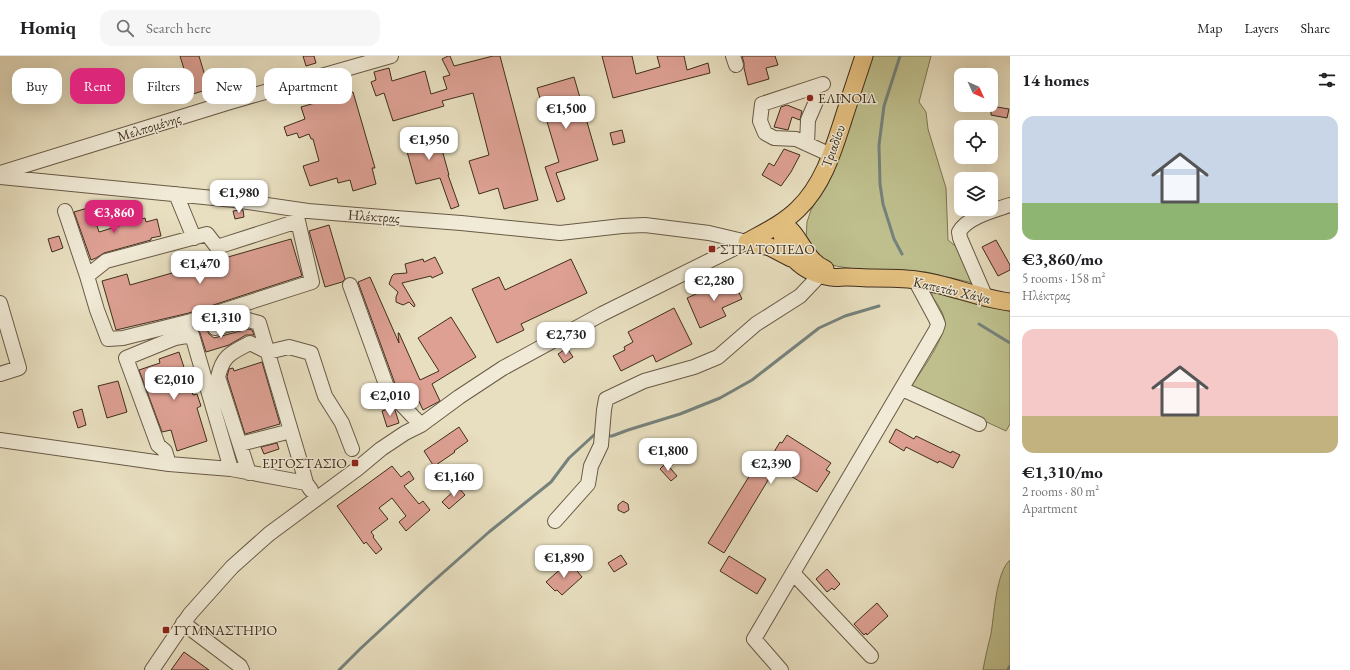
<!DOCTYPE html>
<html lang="en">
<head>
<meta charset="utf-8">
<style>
  body { margin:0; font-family:"EB Garamond",serif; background:#f6f6f6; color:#202124; height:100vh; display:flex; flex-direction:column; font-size:15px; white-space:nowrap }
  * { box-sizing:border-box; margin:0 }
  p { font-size:13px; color:#757577 }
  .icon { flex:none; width:22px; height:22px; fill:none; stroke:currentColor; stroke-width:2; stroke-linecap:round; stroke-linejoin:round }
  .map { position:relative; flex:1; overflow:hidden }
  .drawer { display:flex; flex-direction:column; background:#fff; width:340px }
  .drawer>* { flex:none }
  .banner { position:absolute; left:12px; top:12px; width:380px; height:36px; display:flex; gap:8px }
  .needle { width:26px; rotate:135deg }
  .fabs { position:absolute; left:954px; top:12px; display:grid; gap:8px }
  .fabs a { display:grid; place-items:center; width:44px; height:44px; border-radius:8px; background:#fff; box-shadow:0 4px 16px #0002; font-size:20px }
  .price { position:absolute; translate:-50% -34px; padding:0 9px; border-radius:8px; background:#fff; color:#222; font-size:13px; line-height:26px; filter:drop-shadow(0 1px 2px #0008) }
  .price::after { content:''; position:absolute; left:50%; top:24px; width:12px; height:9px; margin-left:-6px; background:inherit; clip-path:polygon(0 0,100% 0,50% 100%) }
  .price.active { background:#db2777; color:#fff }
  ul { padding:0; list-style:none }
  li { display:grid; align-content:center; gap:8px; height:212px; padding:0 12px }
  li+li { border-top:1px solid #e0e0e0 }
  li span { display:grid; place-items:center; height:124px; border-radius:12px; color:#555 }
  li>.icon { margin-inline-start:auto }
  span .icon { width:72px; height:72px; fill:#fffc; stroke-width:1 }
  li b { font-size:17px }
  h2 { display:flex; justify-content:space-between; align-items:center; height:48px; padding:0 12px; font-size:17px }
  .chip { padding:0 14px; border-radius:12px; background:#fff; box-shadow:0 4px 16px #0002; font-size:14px; line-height:36px }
  .chip.active { background:#db2777; color:#fff }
  header { display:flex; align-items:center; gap:24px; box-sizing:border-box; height:56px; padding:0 20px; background:#fff; border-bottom:1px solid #e0e0e0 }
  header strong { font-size:19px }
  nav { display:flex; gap:22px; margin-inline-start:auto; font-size:14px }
  .search { width:280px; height:36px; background:#f6f6f6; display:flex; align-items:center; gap:10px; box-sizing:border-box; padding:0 14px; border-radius:12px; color:#757577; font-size:15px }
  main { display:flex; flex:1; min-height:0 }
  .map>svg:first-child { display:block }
</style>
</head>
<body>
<header>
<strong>Homiq</strong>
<div class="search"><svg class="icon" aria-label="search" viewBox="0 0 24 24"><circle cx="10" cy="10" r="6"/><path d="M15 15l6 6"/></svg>Search here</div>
<nav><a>Map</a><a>Layers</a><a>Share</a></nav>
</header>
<main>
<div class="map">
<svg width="1010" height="614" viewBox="0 0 1010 614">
  <rect width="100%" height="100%" fill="#e8dfc0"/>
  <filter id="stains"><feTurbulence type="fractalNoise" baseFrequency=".005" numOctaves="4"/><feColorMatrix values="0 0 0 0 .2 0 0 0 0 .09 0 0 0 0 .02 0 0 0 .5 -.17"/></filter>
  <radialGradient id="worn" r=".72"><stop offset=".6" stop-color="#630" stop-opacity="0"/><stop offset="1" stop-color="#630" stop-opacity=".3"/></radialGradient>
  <!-- green -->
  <path fill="#bebf8d" stroke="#7e7655" d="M872 0H931L919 46 926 56 928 73 946 132 948 184 959 193 973 227 926 216 860 214 836 210 826 207 806 184 807 166 811 154 817 143Z
    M932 236 982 250 1010 255V368L1006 375 911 331C921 314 947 282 944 262 942 254 936 246 932 240Z
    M1010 504V614H983C985 602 988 590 991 578 994 560 996 516 1010 504Z"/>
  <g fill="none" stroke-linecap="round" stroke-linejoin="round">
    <!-- stream -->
    <path stroke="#76827c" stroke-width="3" d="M900 0 884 50 879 89 880 128 883 148 894 183 902 198
      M979 268 1010 287
      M605 380H612L628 374 680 358 720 342 752 324 819 272 845 260 879 250
      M339 614 360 593 428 530 489 476 551 426 569 402 594 379 597 380
      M1008 614 1010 610"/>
  </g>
  <!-- building -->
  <path fill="#dda093" stroke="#3f2e1d" d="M180 0H199L209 33 177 43 173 30 188 26Z
    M303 0H314L316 7 306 10Z
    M448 0H450L454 10 493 0H500L538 144 504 153 498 132 479 138 469 105 489 99 473 37 442 45 444 50 393 65 384 37 376 40 371 26 376 24 374 16 389 12 392 25 425 15 431 38 447 33 443 21 450 19 442 3Z
    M602 0H632L636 18 660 11 657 0H684L687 14 708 7 710 17 613 42Z
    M742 0H775L778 9 766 12 769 23 748 29 744 12V7Z
    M574 21 598 104 556 117 565 143 557 146 545 111 559 106 537 32Z
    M353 36 375 112H372L376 128 353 135 350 124 338 127 337 122 310 130 303 110 319 105 313 83H311L309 78 299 82 297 77 287 80 284 71 305 63 301 51Z
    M787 49 802 55 800 64 792 61 788 74 774 71 781 51Z
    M991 50 1009 53 1007 62 991 59Z
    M436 72 449 119H448L459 150 451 153 440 122 416 128 403 81Z
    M622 74 625 86 613 89 610 77Z
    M784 93 800 99 791 116 781 130 762 119 769 107 774 110Z
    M91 151 99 176 145 162 146 166 157 163 161 180 151 182V184L104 197 96 202 91 204 74 156Z
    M240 154H243L244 161 235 163 233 155Z
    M329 169 345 223 342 226 325 231 309 175Z
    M59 180 63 192 52 196 48 183Z
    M291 183 302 220 189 257 116 274 102 225 127 218 130 229Z
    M996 184 1010 209V214L998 220 982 191Z
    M435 201 443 217 432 222 431 220 402 227 415 249 414 251 409 246 403 249 396 246V241L398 236 389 228 392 220 394 218 407 217 405 208 423 203 424 206Z
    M571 203 587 237 521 268 524 274 497 287 472 233 499 221 505 234Z
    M370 221 399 287 398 277H399L420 324 439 315 418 282 451 261 476 301 432 328 440 345 423 354 416 339 409 344 396 330 394 325 358 226Z
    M732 222 742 243 722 252 726 260 700 272 687 242Z
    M674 252 692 288 656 306 653 299 621 315 613 300 625 294 624 291 633 286 628 276Z
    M207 269V274L209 278 214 282 248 273 252 274 254 279H246L229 289 206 296 200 277 197 272Z
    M567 292 573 301 564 307 558 298Z
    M179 296 193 339 197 338 201 350 197 352 207 385 177 395 171 374 162 376 139 314 160 307 159 303Z
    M262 306 280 368 245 378 227 321 229 313 233 312 234 315Z
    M118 325 127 356 107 362 98 330Z
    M393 351 395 354 399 367 387 371 382 355Z
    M82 353 86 369 78 372 73 356Z
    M459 371 468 385 454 395 455 396 436 409 435 408 433 409 424 395Z
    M896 373 914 383 916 380 951 397 952 395 960 399 953 412 939 405 938 407 906 391 904 395 889 386Z
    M787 379 831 407 826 414 830 416 817 436 776 411 724 497 708 487 761 401 768 406 780 386 782 387Z
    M277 387 279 393 264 398 261 391Z
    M666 407 677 420 671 425 660 413Z
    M392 410 401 421 409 415 414 423 404 430 419 448 423 445 430 454 406 475 399 466 406 460 392 442 379 452 388 463 371 476 374 480 373 481 382 493 376 498 366 486 364 488 337 450Z
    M458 431 465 439 449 453 442 446Z
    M623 445 628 448 629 454 624 457 618 454V449Z
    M621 499 627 508 614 516 608 507Z
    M729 500 766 523 757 538 720 515Z
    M566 508 571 514 574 511 582 521 562 539 557 534 555 535 546 526Z
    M827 513 840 528 834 534 832 532 827 536 816 523Z
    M877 547 888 560 867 579 866 577 864 579 854 568Z
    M184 596 209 614H171Z"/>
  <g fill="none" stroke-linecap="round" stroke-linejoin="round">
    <defs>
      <path id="minor" d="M733 0 736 9
        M823 28 762 48 760 65 765 77 774 82 796 83 831 99
        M807 88 808 64 817 43
        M0 117 230 46 391 0
        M0 121 234 144 308 155 357 159 461 167 560 177 622 170 645 169 709 177 747 186
        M176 138 194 182
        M65 155 87 220
        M298 165 312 226 191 265 123 282 108 283 97 254 87 220 106 205 207 178 217 191Z
        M350 229 388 334 421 369
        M986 242 960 182 959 176C967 161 995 154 1010 149
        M0 247 19 312 0 318
        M215 272 248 264 259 267 302 412 306 427 311 434
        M902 333 979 368
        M0 384 169 408 231 413 306 427
        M240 388 291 375
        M169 408 165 395 158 389 126 302 175 282 192 279 231 413
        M249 417 218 321C223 299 231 297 250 287L268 296 289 291 311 297 325 340 342 367 352 393
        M555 465 588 428 591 410 601 389 604 354 606 343 644 325 694 311 718 301 756 268 800 240 820 219
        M793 517 871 600
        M183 567 240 610 242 614
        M152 614 190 558 232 511 269 478 357 413 381 393 405 377 421 369 459 341 503 312 602 258 747 186
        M781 614 754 583 936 274 938 268 936 263 915 224"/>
      <path id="major" d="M781 167C780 196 802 217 831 221 836 222 841 221 846 221 855 221 864 222 873 222 887 222 902 222 916 224 948 228 978 242 1010 246
        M781 167C801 177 803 204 825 213
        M747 186C765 176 784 167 798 153 823 129 833 95 843 64 850 42 857 21 864 0
        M747 186 770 191 791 202"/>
    </defs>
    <!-- minor casing -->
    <use href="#minor" stroke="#695a46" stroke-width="16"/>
    <!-- major casing -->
    <use href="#major" stroke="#3f2e1d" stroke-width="19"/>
    <!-- minor -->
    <use href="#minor" stroke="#f0ead6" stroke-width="14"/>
    <!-- major -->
    <use href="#major" stroke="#e4c080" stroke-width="17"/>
  </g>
  <!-- markers -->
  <g fill="#8f2418" stroke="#f0ead6" stroke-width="1.5">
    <circle cx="810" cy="42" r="4"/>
    <rect x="708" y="189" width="8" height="8" rx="2"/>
    <rect x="351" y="403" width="8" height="8" rx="2"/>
    <rect x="162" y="570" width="8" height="8" rx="2"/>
  </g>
  <g text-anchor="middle" stroke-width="3" stroke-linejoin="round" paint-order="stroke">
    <!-- poi labels -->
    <g font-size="14" fill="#3f2e1d" stroke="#f0ead6" text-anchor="start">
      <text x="818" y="47">ΕΛΙΝΟΙΛ</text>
      <text x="720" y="198">ΣΤΡΑΤΟΠΕΔΟ</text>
      <text x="347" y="412" text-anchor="end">ΕΡΓΟΣΤΑΣΙΟ</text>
      <text x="174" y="579">ΓΥΜΝΑΣΤΗΡΙΟ</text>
    </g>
    <!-- street labels -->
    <g font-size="14" fill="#3f2e1d" stroke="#f0ead6">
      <text transform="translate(149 71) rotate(-17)" y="5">Μελπομένης</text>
      <text transform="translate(833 90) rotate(-70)" y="5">Τριαδίου</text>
      <text transform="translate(374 160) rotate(4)" y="5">Ηλέκτρας</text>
      <text transform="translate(952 234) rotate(13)" y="5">Καπετάν Χάψα</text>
    </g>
  </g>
  <rect width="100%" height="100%" filter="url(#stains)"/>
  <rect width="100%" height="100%" fill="url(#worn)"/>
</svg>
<div class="fabs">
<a><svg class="needle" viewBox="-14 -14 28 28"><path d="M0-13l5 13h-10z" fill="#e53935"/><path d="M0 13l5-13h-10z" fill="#757577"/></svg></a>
<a><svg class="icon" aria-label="locate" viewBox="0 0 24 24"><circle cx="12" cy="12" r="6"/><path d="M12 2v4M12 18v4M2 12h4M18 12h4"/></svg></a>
<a><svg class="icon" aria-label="layers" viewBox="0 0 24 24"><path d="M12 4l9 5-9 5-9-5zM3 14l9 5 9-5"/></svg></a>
</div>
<b class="price" style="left:566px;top:74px">€1,500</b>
<b class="price" style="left:429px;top:105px">€1,950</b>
<b class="price" style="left:239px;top:158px">€1,980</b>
<b class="price active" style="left:114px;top:178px">€3,860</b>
<b class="price" style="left:200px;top:229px">€1,470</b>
<b class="price" style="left:714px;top:246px">€2,280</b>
<b class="price" style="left:221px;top:283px">€1,310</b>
<b class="price" style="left:566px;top:300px">€2,730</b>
<b class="price" style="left:174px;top:345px">€2,010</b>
<b class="price" style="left:390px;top:361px">€2,010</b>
<b class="price" style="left:668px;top:416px">€1,800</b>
<b class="price" style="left:771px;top:429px">€2,390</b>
<b class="price" style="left:454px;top:442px">€1,160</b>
<b class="price" style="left:564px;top:523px">€1,890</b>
<div class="banner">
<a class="chip">Buy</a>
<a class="chip active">Rent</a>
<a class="chip">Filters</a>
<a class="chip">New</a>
<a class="chip">Apartment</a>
</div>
</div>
<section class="drawer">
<h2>14 homes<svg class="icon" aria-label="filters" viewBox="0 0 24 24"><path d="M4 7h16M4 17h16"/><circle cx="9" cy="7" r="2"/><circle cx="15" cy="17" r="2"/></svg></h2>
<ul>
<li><span style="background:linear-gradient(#c9d6e8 70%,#8fb573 0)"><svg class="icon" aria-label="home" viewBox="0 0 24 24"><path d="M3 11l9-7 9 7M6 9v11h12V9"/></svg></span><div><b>€3,860/mo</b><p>5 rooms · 158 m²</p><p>Ηλέκτρας</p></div></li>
<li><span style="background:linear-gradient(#f6c9c9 70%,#c2b280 0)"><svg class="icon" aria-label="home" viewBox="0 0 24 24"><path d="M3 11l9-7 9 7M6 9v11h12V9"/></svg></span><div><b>€1,310/mo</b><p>2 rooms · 80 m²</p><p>Apartment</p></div></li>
</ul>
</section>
</main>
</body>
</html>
